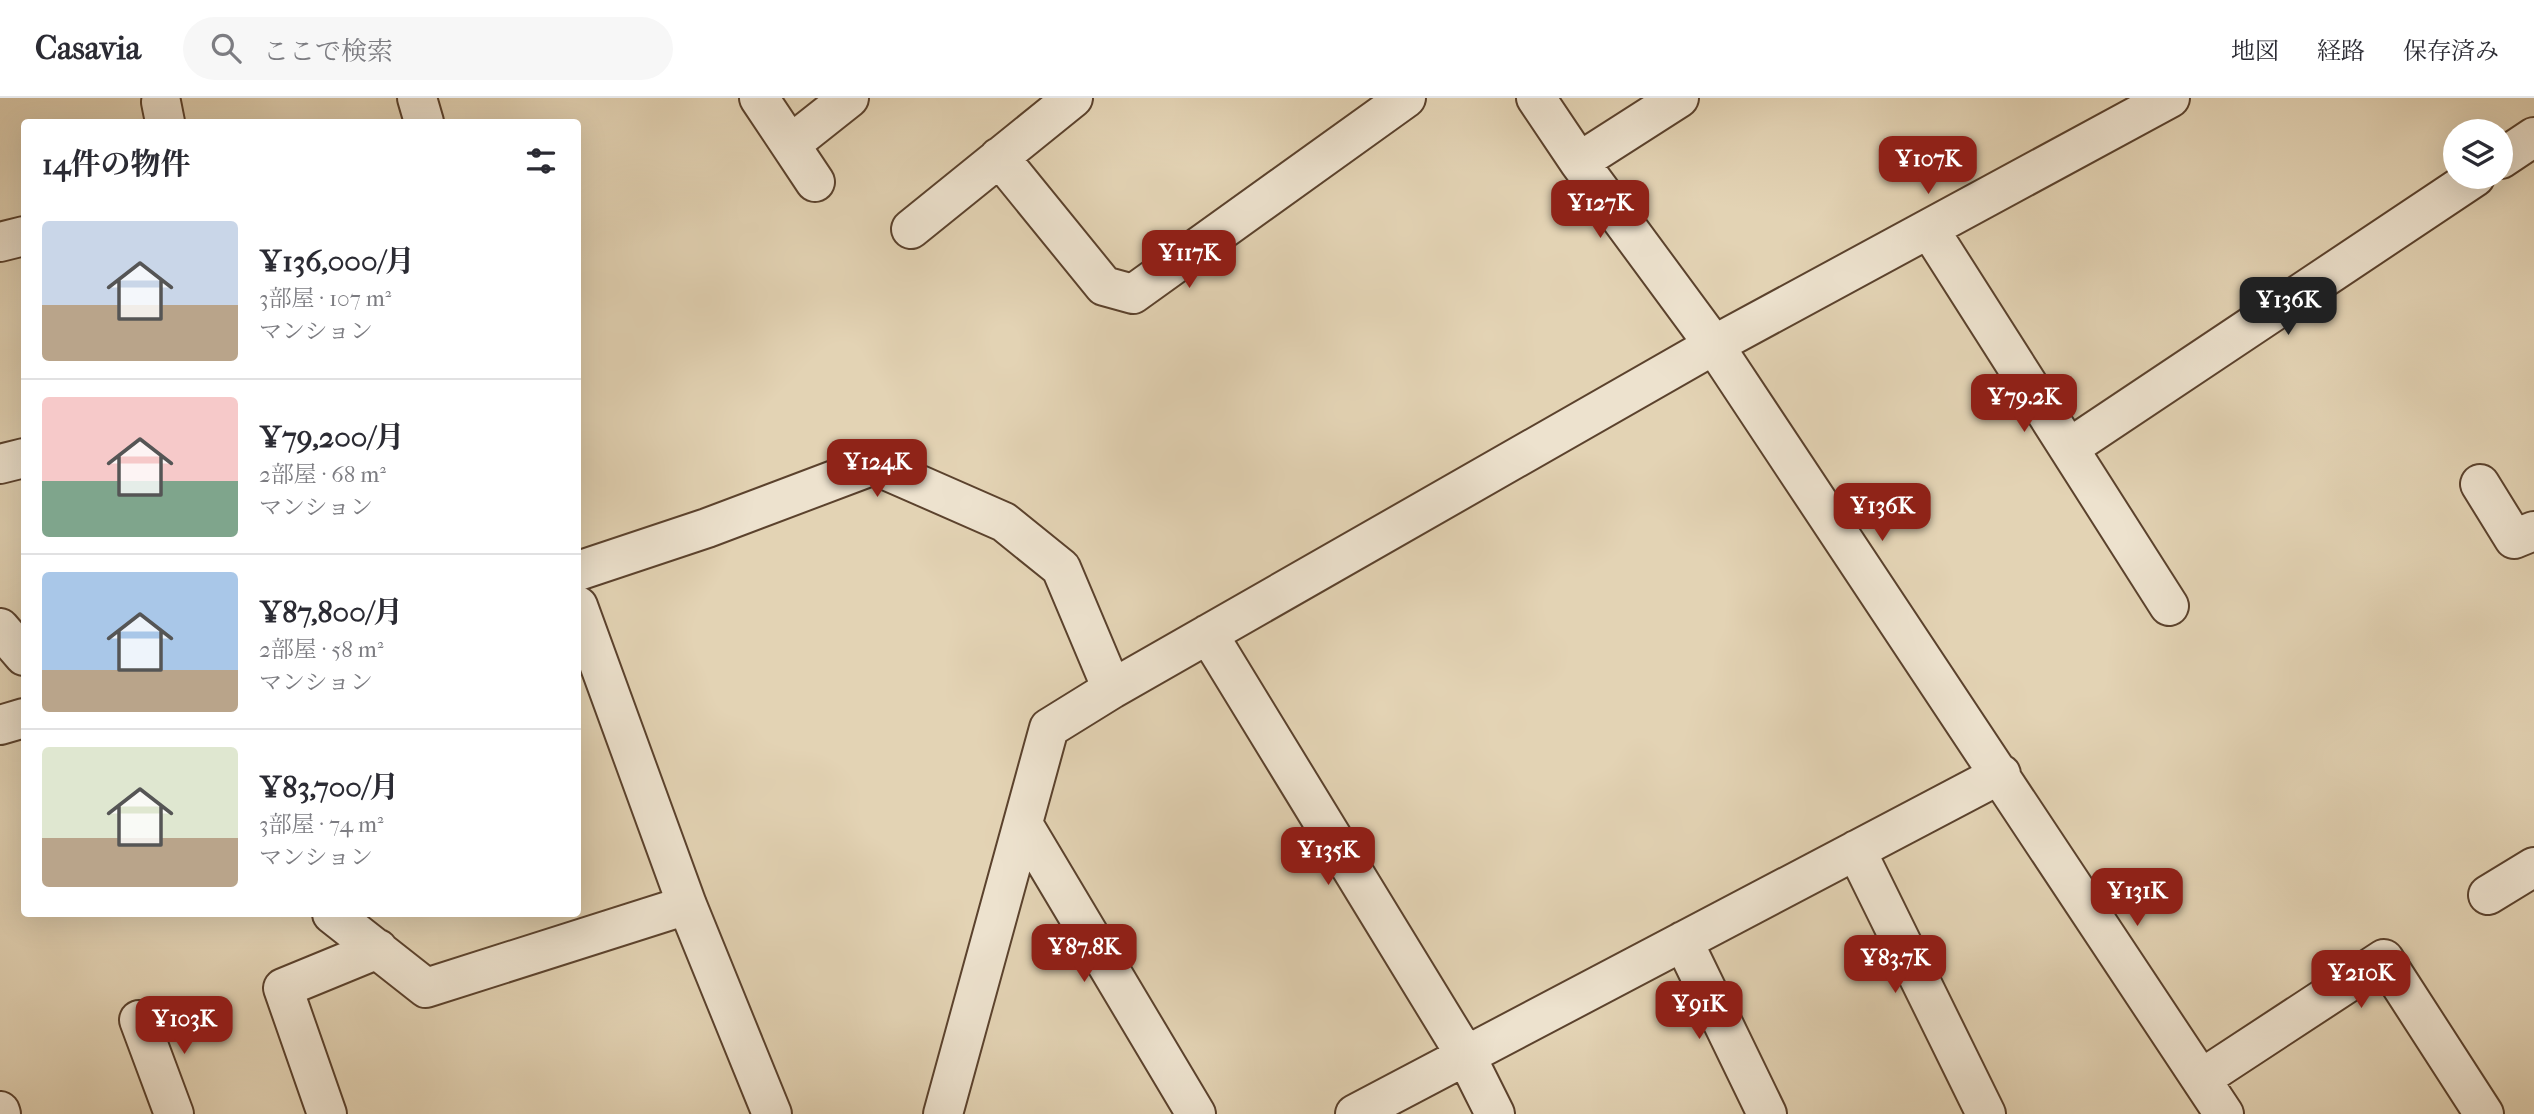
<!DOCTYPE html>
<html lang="ja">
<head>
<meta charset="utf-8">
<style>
  body { margin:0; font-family:"IM FELL French Canon","Noto Serif JP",serif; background:#f7f7f7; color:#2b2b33; height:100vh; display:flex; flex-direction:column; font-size:26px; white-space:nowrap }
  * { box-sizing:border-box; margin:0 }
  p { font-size:23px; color:#7c7c81 }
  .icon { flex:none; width:38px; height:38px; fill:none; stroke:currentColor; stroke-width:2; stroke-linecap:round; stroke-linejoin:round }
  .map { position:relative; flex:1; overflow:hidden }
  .details { position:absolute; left:21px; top:21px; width:560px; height:798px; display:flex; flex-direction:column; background:#fff; border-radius:7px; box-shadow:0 7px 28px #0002 }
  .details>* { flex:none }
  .buttons { position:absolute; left:2443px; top:21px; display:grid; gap:14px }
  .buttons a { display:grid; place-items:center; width:70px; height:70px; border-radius:50%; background:#fff; box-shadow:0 7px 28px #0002; font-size:35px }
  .price { position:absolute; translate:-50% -60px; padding:0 16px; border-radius:14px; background:#8f2418; color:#fff; font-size:23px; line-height:46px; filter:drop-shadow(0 2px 4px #0008) }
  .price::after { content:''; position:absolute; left:50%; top:42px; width:21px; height:16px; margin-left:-10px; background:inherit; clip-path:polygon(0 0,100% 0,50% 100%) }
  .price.current { background:#222; color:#fff }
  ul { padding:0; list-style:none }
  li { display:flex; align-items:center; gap:21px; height:175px; padding:0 21px }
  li+li { border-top:2px solid #e1e1e2 }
  li span { display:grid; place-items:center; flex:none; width:196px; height:140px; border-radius:7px; color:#555 }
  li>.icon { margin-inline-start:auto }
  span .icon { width:84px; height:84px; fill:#fffc; stroke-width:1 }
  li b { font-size:30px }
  h2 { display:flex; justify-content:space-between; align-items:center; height:84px; padding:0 21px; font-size:30px }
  header { display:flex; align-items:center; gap:42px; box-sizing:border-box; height:98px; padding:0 35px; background:#fff; border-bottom:2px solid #e1e1e2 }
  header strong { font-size:33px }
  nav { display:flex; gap:38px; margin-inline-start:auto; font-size:24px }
  .search { width:490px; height:63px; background:#f7f7f7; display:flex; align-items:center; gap:18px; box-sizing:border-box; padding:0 24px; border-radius:38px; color:#7c7c81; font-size:26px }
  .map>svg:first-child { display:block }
</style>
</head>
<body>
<header>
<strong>Casavia</strong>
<div class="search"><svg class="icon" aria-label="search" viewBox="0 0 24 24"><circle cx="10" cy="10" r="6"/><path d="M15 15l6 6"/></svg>ここで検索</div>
<nav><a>地図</a><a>経路</a><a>保存済み</a></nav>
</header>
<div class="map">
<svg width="2534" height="1016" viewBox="0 0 2534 1016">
  <rect width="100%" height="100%" fill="#e3d3b4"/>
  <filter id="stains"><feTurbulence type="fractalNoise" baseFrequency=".00286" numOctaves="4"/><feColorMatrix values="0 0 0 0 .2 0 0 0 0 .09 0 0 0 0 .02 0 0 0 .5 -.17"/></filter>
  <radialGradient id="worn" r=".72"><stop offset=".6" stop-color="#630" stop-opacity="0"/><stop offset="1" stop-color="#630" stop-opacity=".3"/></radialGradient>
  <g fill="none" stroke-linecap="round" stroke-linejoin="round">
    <defs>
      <path id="minor" d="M417 0 424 24
        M759 0 815 84
        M1536 0 1579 64 1714 247 2224 1016
        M161 4 165 24
        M791 46 849 0
        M999 59 1104 188 1133 196 1406 0
        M2501 61 2534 39
        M1579 64 1679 0
        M911 131 1073 0
        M1929 131 2169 508
        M0 144 24 138
        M2069 350 2475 79
        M0 366 24 360
        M2480 386 2514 441 2534 433
        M578 473 707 430 874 367 1004 424 1061 470 1112 591
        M578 508 687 807 772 1016
        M0 530 24 558
        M1208 536 1466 958 1495 1016
        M0 627 24 620
        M1023 726 1196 1016
        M1856 752 1986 1016
        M2488 797 2534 769
        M332 816 426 890 687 807
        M1683 843 1767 1016
        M139 922 174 1016
        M2201 981 2384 861 2484 1016
        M0 1013 1 1016
        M327 1016 283 890 378 851
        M943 1016 1049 630 1112 591 1714 247 2170 0
        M1355 1016 2001 676"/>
    </defs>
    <!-- minor casing -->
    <use href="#minor" stroke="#5b422d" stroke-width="42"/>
    <!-- minor -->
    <use href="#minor" stroke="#ede2ce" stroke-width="38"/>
  </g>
  <rect width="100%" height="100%" filter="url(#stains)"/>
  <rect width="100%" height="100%" fill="url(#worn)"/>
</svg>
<div class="buttons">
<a><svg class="icon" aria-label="layers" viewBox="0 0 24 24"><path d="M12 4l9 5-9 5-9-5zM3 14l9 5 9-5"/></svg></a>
</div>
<b class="price" style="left:1928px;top:98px">¥107K</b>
<b class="price" style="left:1600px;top:142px">¥127K</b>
<b class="price" style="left:1189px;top:192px">¥117K</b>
<b class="price current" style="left:2288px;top:239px">¥136K</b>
<b class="price" style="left:2024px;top:336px">¥79.2K</b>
<b class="price" style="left:877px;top:401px">¥124K</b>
<b class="price" style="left:1882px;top:445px">¥136K</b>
<b class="price" style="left:1328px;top:789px">¥135K</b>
<b class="price" style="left:2137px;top:830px">¥131K</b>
<b class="price" style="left:1084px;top:886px">¥87.8K</b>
<b class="price" style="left:1895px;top:897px">¥83.7K</b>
<b class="price" style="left:2361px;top:912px">¥210K</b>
<b class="price" style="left:1699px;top:943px">¥91K</b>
<b class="price" style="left:184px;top:958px">¥103K</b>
<section class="details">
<h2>14件の物件<svg class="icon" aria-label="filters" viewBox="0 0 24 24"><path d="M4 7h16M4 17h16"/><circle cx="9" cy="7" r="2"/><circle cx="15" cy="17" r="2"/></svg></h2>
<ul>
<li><span style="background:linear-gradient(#c9d6e8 60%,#b9a48a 0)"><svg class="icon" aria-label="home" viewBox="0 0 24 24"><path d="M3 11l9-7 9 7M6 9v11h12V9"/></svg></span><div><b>¥136,000/月</b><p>3部屋 · 107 m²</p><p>マンション</p></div></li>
<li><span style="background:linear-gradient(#f6c9c9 60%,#7fa58c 0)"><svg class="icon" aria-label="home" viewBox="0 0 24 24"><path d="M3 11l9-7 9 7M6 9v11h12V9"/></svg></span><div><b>¥79,200/月</b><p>2部屋 · 68 m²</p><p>マンション</p></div></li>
<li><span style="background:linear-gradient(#a9c7e8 70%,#b9a48a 0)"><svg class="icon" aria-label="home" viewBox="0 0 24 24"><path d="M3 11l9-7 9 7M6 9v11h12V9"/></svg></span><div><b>¥87,800/月</b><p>2部屋 · 58 m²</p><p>マンション</p></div></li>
<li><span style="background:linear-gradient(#dfe7d0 65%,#b9a48a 0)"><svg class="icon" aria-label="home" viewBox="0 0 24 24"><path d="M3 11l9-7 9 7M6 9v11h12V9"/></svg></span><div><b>¥83,700/月</b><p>3部屋 · 74 m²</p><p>マンション</p></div></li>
</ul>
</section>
</div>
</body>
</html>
